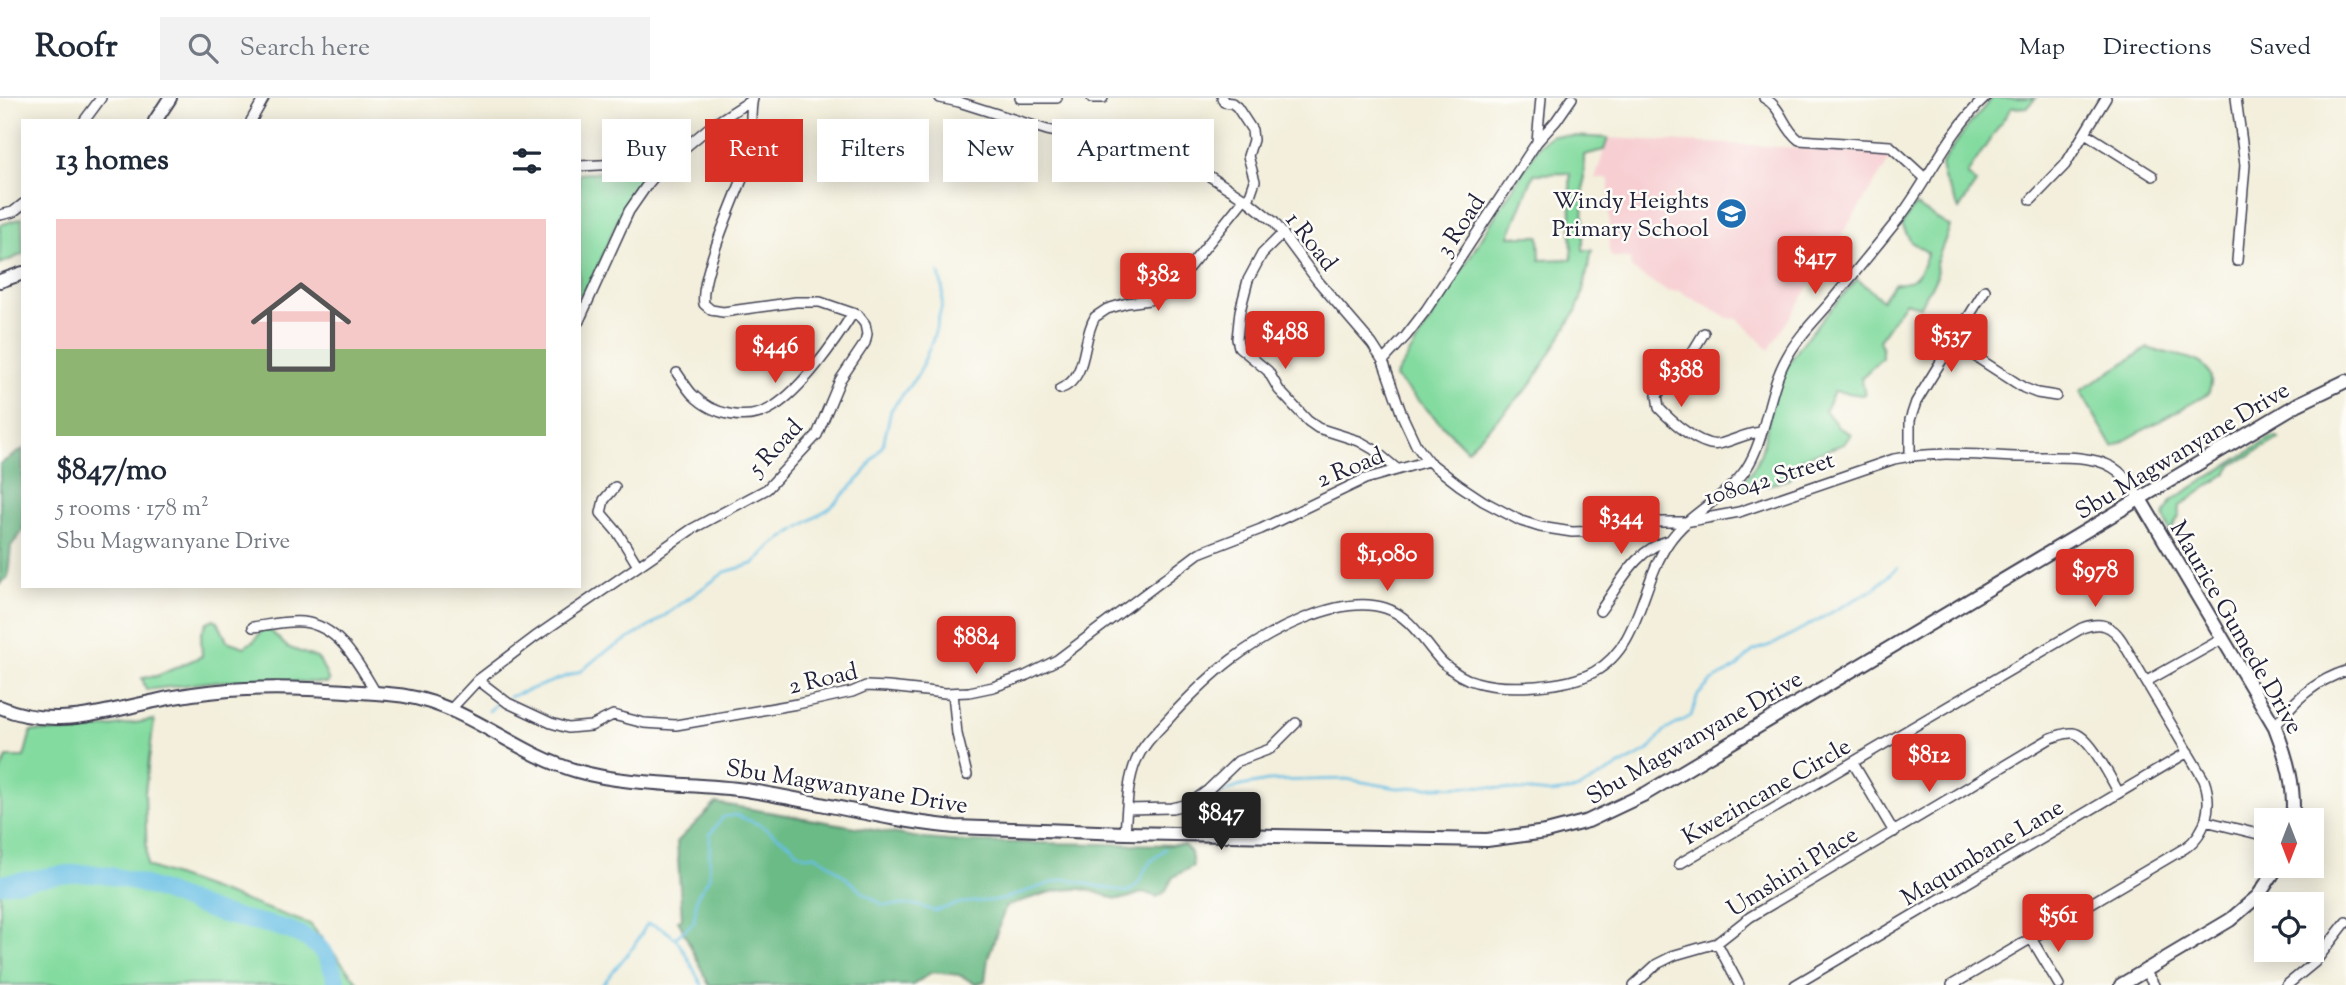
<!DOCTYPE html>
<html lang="en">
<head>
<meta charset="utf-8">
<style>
  body { margin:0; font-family:"Sorts Mill Goudy",serif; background:#f2f2f3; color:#1f2937; height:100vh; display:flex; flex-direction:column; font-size:26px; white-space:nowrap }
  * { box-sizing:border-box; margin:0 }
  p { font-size:23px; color:#747a83 }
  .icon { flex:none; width:38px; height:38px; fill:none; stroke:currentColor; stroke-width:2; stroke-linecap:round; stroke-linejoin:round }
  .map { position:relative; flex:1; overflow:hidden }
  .side { position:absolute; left:21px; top:21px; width:560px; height:469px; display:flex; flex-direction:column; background:#fff; border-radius:0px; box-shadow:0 4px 18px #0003 }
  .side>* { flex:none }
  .top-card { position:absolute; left:602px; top:21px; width:665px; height:63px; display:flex; gap:14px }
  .needle { width:46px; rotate:180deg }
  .buttons { position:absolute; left:2254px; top:710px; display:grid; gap:14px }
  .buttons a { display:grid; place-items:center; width:70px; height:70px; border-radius:0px; background:#fff; box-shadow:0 4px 18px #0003; font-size:35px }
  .price { position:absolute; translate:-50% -60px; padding:0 16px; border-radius:7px; background:#d93025; color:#fff; font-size:23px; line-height:46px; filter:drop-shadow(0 2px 4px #0008) }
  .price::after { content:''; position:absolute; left:50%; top:42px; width:21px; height:16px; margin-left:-10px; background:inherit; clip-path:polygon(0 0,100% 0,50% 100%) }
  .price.selected { background:#222; color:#fff }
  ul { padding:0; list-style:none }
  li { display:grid; align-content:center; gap:14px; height:371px; padding:0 35px }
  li+li { border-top:2px solid #e0e1e3 }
  li span { display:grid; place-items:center; height:217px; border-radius:0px; color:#555 }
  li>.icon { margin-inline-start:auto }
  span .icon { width:126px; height:126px; fill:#fffc; stroke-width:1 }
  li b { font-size:30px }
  h2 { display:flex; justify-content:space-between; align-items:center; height:84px; padding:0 35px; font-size:30px }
  .chip { padding:0 24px; border-radius:0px; background:#fff; box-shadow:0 4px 18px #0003; font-size:24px; line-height:63px }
  .chip.selected { background:#d93025; color:#fff }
  header { display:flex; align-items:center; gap:42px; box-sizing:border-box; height:98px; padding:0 35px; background:#fff; border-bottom:2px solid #e0e1e3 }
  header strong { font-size:33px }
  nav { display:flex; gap:38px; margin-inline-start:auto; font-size:24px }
  .search { width:490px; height:63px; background:#f2f2f3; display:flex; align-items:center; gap:18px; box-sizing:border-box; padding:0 24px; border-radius:0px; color:#747a83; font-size:26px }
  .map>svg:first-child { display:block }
</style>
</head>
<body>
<header>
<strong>Roofr</strong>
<div class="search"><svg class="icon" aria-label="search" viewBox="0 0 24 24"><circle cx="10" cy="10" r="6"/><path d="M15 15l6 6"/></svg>Search here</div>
<nav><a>Map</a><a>Directions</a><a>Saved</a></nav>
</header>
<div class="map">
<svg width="2346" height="887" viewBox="0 0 2346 887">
  <rect width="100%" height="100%" fill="#fdfcf7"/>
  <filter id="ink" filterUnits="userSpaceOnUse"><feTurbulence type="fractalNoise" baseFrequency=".0143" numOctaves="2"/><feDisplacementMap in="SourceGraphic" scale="14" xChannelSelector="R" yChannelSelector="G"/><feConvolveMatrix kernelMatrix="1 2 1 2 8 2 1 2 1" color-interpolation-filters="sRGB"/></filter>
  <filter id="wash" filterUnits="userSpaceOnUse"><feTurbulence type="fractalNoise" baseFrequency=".00686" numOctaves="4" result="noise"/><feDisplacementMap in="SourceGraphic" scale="28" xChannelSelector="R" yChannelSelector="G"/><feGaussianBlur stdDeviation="1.57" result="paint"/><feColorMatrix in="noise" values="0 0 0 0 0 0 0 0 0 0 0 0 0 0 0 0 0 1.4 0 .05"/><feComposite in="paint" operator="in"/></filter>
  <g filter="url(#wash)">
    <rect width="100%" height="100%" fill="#f3efdc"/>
    <!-- built -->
    <path fill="#f7cfd3" d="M1608 40 1747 47 1893 56 1769 252 1738 221 1728 220 1679 193 1668 194 1631 171 1630 160 1612 159 1609 152V81H1595Z"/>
    <!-- green -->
    <path fill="#84dba0" stroke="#537e6e" stroke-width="2" fill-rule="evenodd" d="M1992 0H2036L2027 9 2011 10 1967 76 1976 85 1959 111 1944 81 1941 67 1967 29Z
      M1552 37 1608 40 1604 52 1584 57 1583 152H1592L1581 201 1576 213 1531 287 1467 352 1395 279 1540 46ZM1570 75 1572 161 1540 162 1539 138H1509L1534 76Z
      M617 73 649 74C619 110 604 156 586 198L579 196V76Z
      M1915 107 1950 129 1936 165 1937 178 1920 208 1905 204 1879 242 1882 250V260L1861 280 1865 296 1861 297 1834 293 1825 312 1839 330 1851 336 1844 346 1803 360 1789 381 1772 386 1738 390C1773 353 1761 331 1777 290 1793 248 1829 215 1857 181L1882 202 1894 185C1916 188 1921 173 1928 155L1911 144 1902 127Z
      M22 120 23 156 0 166V127Z
      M2148 250C2169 259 2225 256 2208 296L2113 349 2080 293Z
      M2276 339 2279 341 2233 367 2227 375 2180 408 2179 418 2170 435 2164 417 2171 403 2271 340Z
      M214 521 218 524 227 543 244 549 255 542 262 532 269 531 287 549 317 560 321 565 329 583 327 585 257 582 209 584 146 592 142 580 157 578 202 558 201 536 207 524Z
      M154 622 145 694 147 768 310 826 360 887H0V674L7 659H24L31 633 76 634Z"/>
    <!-- forest -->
    <path fill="#6bbb86" stroke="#466e60" stroke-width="2" d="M23 351V433L11 448 8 479 0 486V366Z
      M716 705 926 741 963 744 1184 747 1191 754 1193 768 1173 779 1165 794 1157 799 1143 794C1109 810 1112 794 1080 791 1055 790 1030 801 1006 808L988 860 985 883 976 886 959 877 932 874 913 887H709L678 822 682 821 677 744Z"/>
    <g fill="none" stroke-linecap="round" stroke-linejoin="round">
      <!-- stream -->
      <path stroke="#68bfe5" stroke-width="2.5" d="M509 599 581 573 602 556 649 529 725 474 753 466 772 447 831 409 863 377 872 363 883 347 891 312 919 275 933 241 942 207 943 193 939 175
        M489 613 495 607
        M1197 713 1213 698 1241 688 1268 683 1346 681 1397 690 1475 688 1551 695 1576 692 1650 651 1664 633 1691 618 1698 597 1712 583 1737 569 1753 553 1776 545 1874 491 1898 469
        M675 840 694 824 697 798 709 780 710 736 723 719 736 717 758 726 791 747 797 754 805 758 815 757 827 764 864 795 883 807H916L935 813 961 805 1000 802 1064 781 1126 794C1141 788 1140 779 1148 767 1152 761 1160 756 1165 751
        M602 887 634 848 647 826C680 830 687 862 702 887"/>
      <!-- river -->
      <path stroke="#68bfe5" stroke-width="18" d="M0 786C32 783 64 773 96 776 139 780 174 799 213 813 244 824 278 824 306 840 328 853 330 865 338 887"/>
    </g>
  </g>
  <g filter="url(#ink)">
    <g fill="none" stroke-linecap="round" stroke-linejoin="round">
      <defs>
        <path id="street" d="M940 0 959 4 1047 32 1172 57 1189 65 1248 103 1274 124 1317 182 1372 246 1383 263 1402 317 1416 347 1428 363 1459 387 1483 403 1521 423 1540 429 1572 434 1604 433 1657 424H1685L1739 414 1894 361C1936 352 1980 358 2022 359 2050 360 2087 355 2112 369 2125 376 2132 390 2140 401
          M1020 0H1057
          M1092 0H1103
          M1222 0 1224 4 1232 5 1237 9 1252 32 1253 42 1248 58 1255 83 1248 103
          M1764 0C1782 9 1783 30 1799 42L1890 48 1926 81
          M2236 0 2245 67 2237 163
          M84 23 101 0
          M251 23 264 0
          M2085 35 2153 78
          M1537 44 1556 23 1572 0
          M579 68 640 65 664 67
          M2031 102 2065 67 2106 0
          M0 117 13 114 23 106
          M1283 135 1262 156 1248 182 1240 213 1237 241 1239 249 1268 273 1279 292 1308 323 1318 330 1359 343 1373 351 1397 371
          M579 223 629 113 647 87 664 67 711 28 753 1
          M1704 235 1684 268 1657 297 1659 310C1670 322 1701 350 1719 346 1733 343 1746 335 1761 334
          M1953 244 2024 290 2037 295 2056 298
          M1383 263 1406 238 1426 212 1537 44 1541 0
          M677 275C682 282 687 291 693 297 713 317 747 325 773 309 802 291 835 244 853 215
          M1060 291C1089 280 1081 242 1095 219L1107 211 1127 205 1149 202 1169 194 1245 100
          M1910 358V322L1916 304 1985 192
          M615 389 604 402 601 415 618 435 638 468
          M1600 513C1620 486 1635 451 1670 442
          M253 529C269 527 287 522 303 524 340 528 359 567 376 595
          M478 582 508 605 551 625 568 630 591 628 613 617 644 625 676 627 797 606 852 594 866 588 888 589 945 595 969 594 993 589 1025 578 1057 562 1199 455 1261 431 1365 381 1428 363
          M2147 583 2222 541
          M953 595 957 636 967 677
          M452 610 478 582 535 539 692 431 767 391 817 337 840 282 865 245 867 236 865 226 858 217 820 204H796L723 214 711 212 704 206C699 179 738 93 749 64 754 42 748 21 753 0
          M2275 629C2293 602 2315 583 2346 573
          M1853 665 1894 734
          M1127 711 1172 710 1189 706 1208 692 1238 663 1270 651 1296 625
          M2205 723 2266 738
          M1125 735C1127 712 1127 684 1136 663 1144 644 1160 631 1173 616 1191 597 1210 578 1231 562 1267 535 1339 495 1385 510 1411 518 1424 545 1442 564 1452 573 1463 581 1476 584 1506 593 1567 589 1594 574 1641 548 1641 484 1669 444 1689 414 1726 401 1746 371 1767 339 1767 294 1787 259 1797 240 1814 223 1828 207 1852 178 1876 149 1900 119 1929 81 1949 33 1985 0
          M1679 766 2082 530C2100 523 2112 527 2122 543L2204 682C2213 707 2207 735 2185 750L1952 887
          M2031 840 2059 887
          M1717 845 1739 887
          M2145 873 2154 887
          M1634 887 1657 866 1675 857 1717 845 1750 819 2051 640C2058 638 2065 634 2073 635 2090 637 2110 680 2119 695
          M1795 887 2188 654
          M2287 887 2315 864 2346 824"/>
        <path id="secondary" d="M155 23 170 0
          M0 183 23 175
          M2140 401 2275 629C2287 660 2296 690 2292 723
          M0 609C53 632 102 614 155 603 180 597 204 594 229 592 281 588 336 592 388 596 461 600 510 654 577 673 629 688 692 685 746 692 816 703 884 722 955 729L1125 735 1487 742 1546 734 1588 723 1645 696 2298 306 2346 283
          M2121 887 2230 822 2258 798 2278 768"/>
      </defs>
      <!-- street casing -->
      <use href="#street" stroke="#414153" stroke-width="12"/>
      <!-- secondary casing -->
      <use href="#secondary" stroke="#414153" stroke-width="16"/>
      <!-- street -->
      <use href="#street" stroke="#fff" stroke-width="9"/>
      <!-- secondary -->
      <use href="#secondary" stroke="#fff" stroke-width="12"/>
    </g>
  </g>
  <!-- icons -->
  <defs>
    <symbol id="school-disc" viewBox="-11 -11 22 22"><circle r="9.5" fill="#1f6fb2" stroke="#fdfcf7"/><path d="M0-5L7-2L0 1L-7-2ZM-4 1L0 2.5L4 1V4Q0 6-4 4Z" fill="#fff"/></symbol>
  </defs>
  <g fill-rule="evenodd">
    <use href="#school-disc" x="1714" y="98" width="35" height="35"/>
  </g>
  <g text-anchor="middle" stroke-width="5" stroke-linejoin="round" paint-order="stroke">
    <!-- poi labels -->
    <g font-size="24" fill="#22223b" stroke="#fdfcf7" text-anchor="end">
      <text x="1709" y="110">Windy Heights<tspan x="1709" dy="28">Primary School</tspan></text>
    </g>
    <!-- street labels -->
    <g font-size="24" fill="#22223b" stroke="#fdfcf7">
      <text transform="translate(1460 127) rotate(-57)" y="8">3 Road</text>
      <text transform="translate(1312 143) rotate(52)" y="8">1 Road</text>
      <text transform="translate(775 349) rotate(-47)" y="8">5 Road</text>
      <text transform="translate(2182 352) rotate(-31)" y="8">Sbu Magwanyane Drive</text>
      <text transform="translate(1350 369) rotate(-22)" y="8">2 Road</text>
      <text transform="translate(1769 380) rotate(-17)" y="8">108042 Street</text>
      <text transform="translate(2237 529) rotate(60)" y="8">Maurice Gumede Drive</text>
      <text transform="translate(823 580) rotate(-13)" y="8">2 Road</text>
      <text transform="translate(1694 639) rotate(-30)" y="8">Sbu Magwanyane Drive</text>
      <text transform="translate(847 688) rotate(9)" y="8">Sbu Magwanyane Drive</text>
      <text transform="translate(1766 693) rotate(-30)" y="8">Kwezincane Circle</text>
      <text transform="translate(1982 754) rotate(-31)" y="8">Maqumbane Lane</text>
      <text transform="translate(1792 773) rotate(-32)" y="8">Umshini Place</text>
    </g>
  </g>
</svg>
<div class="buttons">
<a><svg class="needle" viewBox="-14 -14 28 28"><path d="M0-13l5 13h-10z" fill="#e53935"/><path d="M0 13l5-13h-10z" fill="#747a83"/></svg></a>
<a><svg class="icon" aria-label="locate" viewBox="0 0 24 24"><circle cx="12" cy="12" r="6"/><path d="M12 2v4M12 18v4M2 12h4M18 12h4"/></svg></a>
</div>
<b class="price" style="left:1815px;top:198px">$417</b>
<b class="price" style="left:1158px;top:215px">$382</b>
<b class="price" style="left:1285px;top:273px">$488</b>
<b class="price" style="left:1951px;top:276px">$537</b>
<b class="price" style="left:775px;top:287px">$446</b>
<b class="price" style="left:1681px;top:311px">$388</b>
<b class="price" style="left:1621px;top:458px">$344</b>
<b class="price" style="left:1387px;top:495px">$1,080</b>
<b class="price" style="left:2095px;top:511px">$978</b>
<b class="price" style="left:976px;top:578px">$884</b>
<b class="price" style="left:1929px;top:696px">$812</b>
<b class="price selected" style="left:1221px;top:754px">$847</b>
<b class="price" style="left:2058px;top:856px">$561</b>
<div class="top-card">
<a class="chip">Buy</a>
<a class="chip selected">Rent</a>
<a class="chip">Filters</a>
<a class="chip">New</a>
<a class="chip">Apartment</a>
</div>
<section class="side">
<h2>13 homes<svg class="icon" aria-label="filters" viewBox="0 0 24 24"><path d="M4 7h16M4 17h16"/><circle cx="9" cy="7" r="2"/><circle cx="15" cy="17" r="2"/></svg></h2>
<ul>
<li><span style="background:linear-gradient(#f6c9c9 60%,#8fb573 0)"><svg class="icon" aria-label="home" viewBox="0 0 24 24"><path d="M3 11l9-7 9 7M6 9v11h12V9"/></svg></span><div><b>$847/mo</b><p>5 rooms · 178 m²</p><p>Sbu Magwanyane Drive</p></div></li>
</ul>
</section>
</div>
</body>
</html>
